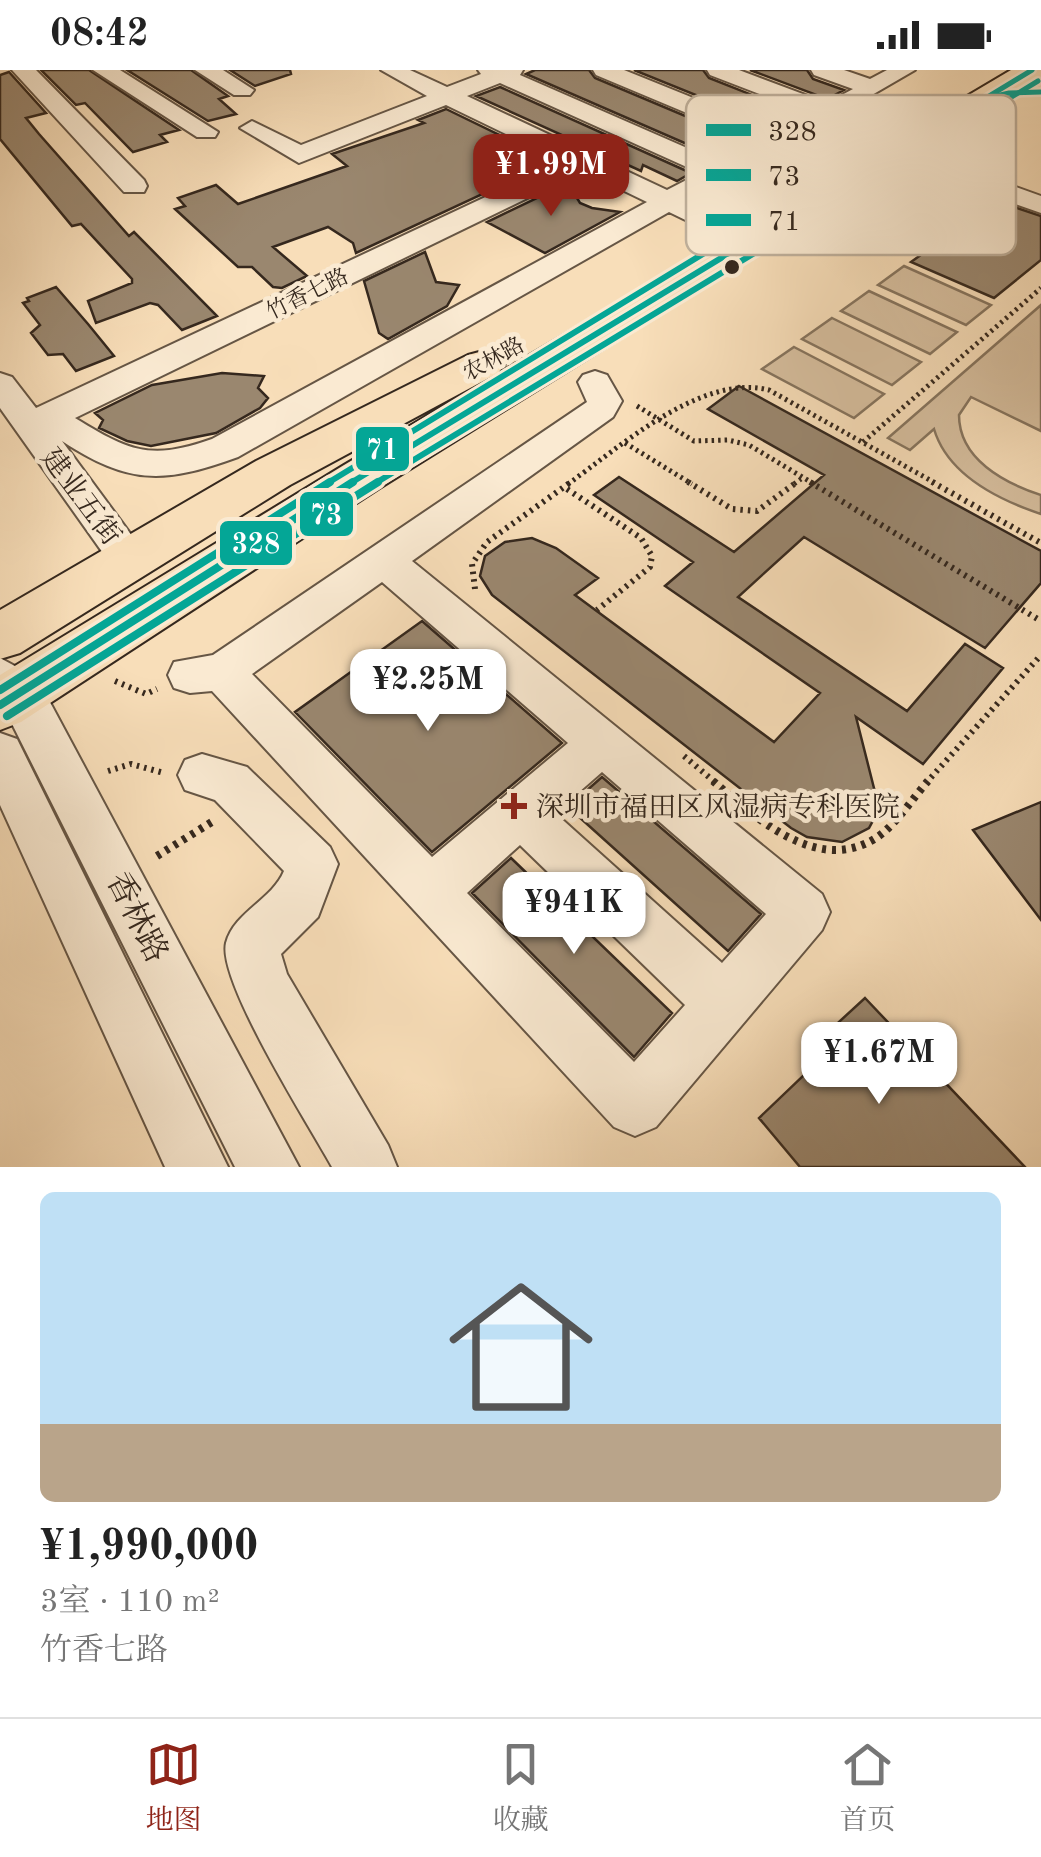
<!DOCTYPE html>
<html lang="zh">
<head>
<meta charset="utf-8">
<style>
  body { margin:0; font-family:"Old Standard TT","Noto Serif SC",serif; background:#f2f2f2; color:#222; height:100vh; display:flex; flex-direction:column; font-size:38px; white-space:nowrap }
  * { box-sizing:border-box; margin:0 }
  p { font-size:32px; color:#767676 }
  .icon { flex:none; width:55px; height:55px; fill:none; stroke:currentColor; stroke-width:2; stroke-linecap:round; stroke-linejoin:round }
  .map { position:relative; height:1097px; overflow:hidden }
  .panel { display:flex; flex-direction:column; background:#fff; flex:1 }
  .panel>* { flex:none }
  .price { position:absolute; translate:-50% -85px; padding:0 22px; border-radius:20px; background:#fff; color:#222; font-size:32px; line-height:65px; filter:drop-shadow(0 2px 5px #0008) }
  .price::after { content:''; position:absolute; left:50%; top:60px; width:30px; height:22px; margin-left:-15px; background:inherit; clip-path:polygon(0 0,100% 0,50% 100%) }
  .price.selected { background:#8f2418; color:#fff }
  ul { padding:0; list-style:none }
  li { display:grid; align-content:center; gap:20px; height:530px; padding:0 40px }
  li span { display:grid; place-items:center; height:310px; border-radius:15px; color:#555 }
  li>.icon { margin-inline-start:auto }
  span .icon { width:180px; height:180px; fill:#fffc; stroke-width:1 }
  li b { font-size:42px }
  .status { display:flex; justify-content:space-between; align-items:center; height:70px; padding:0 50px; background:#fff; direction:ltr }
  .status svg { height:28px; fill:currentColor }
  .tabs { display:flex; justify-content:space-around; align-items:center; height:140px; border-top:2px solid #e0e0e0; background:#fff; font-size:28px; color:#767676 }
  .tabs a { display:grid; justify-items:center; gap:5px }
  .tabs .selected { color:#8f2418 }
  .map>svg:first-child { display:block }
</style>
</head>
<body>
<div class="status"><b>08:42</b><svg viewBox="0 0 49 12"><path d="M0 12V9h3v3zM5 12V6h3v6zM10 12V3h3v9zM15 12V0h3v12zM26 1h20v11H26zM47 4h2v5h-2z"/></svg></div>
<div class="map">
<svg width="1041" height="1097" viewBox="0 0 1041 1097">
  <rect width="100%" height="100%" fill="#f8deb9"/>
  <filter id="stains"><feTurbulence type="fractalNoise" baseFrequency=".002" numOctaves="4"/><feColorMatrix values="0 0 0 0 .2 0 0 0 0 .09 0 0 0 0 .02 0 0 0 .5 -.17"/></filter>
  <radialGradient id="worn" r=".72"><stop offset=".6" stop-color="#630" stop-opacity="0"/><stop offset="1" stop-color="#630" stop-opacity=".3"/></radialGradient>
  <!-- green -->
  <path fill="#d7bf9f" stroke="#86745e" stroke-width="2.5" d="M904 196 991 235 966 255 878 215Z
    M869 221 957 262 930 284 841 241Z
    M1041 235V361L971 327 959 345C959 389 1004 413 1041 425V444C999 430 948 406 934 359L910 380 888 368Z
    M832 248 921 292 892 315 802 269Z
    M794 277 884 324 854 348 762 299Z"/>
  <!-- building -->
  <path fill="#9a876f" stroke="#35281e" stroke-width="2.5" d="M41 0H89L179 60 160 65 167 72 133 82 85 33 76 35Z
    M127 0H191L228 26 219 29 236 44 208 51Z
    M230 0H290L291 4 255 16Z
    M535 0H589L595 8 747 72 719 88 526 4Z
    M634 0H703L709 8 800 44 775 57Z
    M750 0H807L813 9 844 20 827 29Z
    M9 2 46 43 26 48 39 64 129 166 134 162 217 246 182 260 158 235 150 233 96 253 88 231 132 213V209L81 154 72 156 0 69V5Z
    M500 17 691 103 677 111 643 95 641 101 476 26Z
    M446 39 553 91 356 183 353 173 328 157 273 177 307 206 282 218 273 217 252 197H238L175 139 185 136 178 128 216 115 238 134 347 96 332 84 424 53 418 50Z
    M568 113 580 133 592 138 620 142 545 183 487 152Z
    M996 131 1041 146V190L994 228 911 192Z
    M425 182 436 212 459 215 447 236 388 269 379 263 364 211Z
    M56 217 88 254 114 286 76 301 63 284 48 285 31 263 40 255 23 233 29 231 27 228Z
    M222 303 264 306 258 318 268 328 260 338 216 363 151 376 127 371 99 358 103 350 95 343 152 315Z
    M739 316 1041 481V513L985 578 804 467 738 527 907 641 965 574 1003 598 923 694 856 647 877 730 876 745 869 758 842 772 807 767 791 758 492 525 480 506 485 486 505 472 532 468 556 478 598 508 575 525 774 672 820 623 665 516 693 492 594 425 619 407 734 482 824 405 708 339Z
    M422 551 562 673 432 782 295 642Z
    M602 707 761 844 728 881 568 737Z
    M1041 732V850L973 760Z
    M511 788 672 943 634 987 472 823Z
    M865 928 1025 1097H800L759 1048 825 985 815 974Z"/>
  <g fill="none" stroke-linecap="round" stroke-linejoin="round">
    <defs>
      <path id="minor" d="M12 0H36L144 110 147 116 144 122H124Z
        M93 0H120L218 62 215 67H197Z
        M195 0H223L254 20 250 25H234Z
        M381 0H410L447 17 481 4 478 0H523L520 5 719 92 756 72 596 5 593 0H624L775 61 809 43 710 5 707 0H739L827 33 853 19 814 5 811 0H844L870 9 887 0H915L689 131 728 149 732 155 728 161H708L669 142 238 387C164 414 129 415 62 371L149 489 143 500 129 504 115 500 0 338V303L12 307 36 338 562 91 446 35 299 93 240 58 252 51 301 75 427 26ZM500 13 700 103 667 120 467 26ZM583 101 647 132 212 369C150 391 129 381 75 348Z
        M996 110 1041 126V143L986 124 983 118 986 112Z
        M595 301 607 305 622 331 613 347 412 491 822 824 830 842 822 860 656 1057 635 1066 614 1057 212 621 190 623 174 618 168 605 174 592 213 585 587 332 578 312 583 305ZM382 512 568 673 432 787 252 604ZM602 702 766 844 722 893 555 743ZM520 775 685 935 634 992 467 823Z
        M0 588 37 608 299 1097H235L0 630Z
        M0 663 17 669 228 1097H165L0 735Z
        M202 684 247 697 330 777 338 794 318 847 281 884 287 904 388 1075 397 1097H332C310 1057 217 911 226 873 234 842 272 830 284 801L215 730 185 720 178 705 185 690Z"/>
      <path id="major" d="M1011 0H1041V7L378 419 21 652 0 660V605L344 395Z
        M483 281 498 285 505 294 498 303 290 415 20 583 0 589V540L256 391 468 285Z"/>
    </defs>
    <!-- minor casing -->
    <use href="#minor" stroke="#665645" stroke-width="4"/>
    <!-- major casing -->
    <use href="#major" stroke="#35281e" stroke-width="4"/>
    <!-- path-far2 -->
    <path stroke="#35281e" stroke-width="5" stroke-dasharray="2.5 4" stroke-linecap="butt" d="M637 336 694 371 728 370 749 375 814 414
      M863 372 1041 218
      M625 373 692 414
      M568 414C620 377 701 303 769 320L937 414
      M794 414 801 409"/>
    <!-- path-far1 -->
    <path stroke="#35281e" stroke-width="6" stroke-dasharray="2.5 5" stroke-linecap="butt" d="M688 412 732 439 757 441 797 412
      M810 412 1041 551
      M932 412 1041 473
      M567 419 641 468 652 486 650 497 597 540
      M475 519 472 494 487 472 571 412
      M115 611 146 624 157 619
      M684 686 716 713
      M108 701 131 694 164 703
      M926 713 1041 585"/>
    <!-- path -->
    <path stroke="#35281e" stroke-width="8" stroke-dasharray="4 6" stroke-linecap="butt" d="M713 711C756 748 817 805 876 768 896 755 912 729 928 711
      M157 786 215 750"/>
    <!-- minor -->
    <use href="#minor" fill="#faead2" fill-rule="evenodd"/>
    <!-- major -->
    <use href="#major" fill="#f8deb9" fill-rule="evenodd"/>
    <defs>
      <path id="bus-1-far2" d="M732 182 1032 0"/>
      <path id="bus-1-far1" d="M349 414 736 179"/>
      <path id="bus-1" d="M0 635 353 412"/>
      <path id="bus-2-far2" d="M757 182 1038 11"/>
      <path id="bus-2-far1" d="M374 414 761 179"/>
      <path id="bus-2" d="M7 646 378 412"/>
      <path id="bus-3-far2" d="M707 182 944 38 1009 23 1041 22"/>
      <path id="bus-3-far1" d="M326 414 711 179"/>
      <path id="bus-3" d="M0 620 330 412"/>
    </defs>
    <!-- bus-1-far2 casing -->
    <use href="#bus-1-far2" stroke="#faead2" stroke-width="10"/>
    <!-- bus-1-far1 casing -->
    <use href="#bus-1-far1" stroke="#faead2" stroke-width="12"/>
    <!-- bus-1 casing -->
    <use href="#bus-1" stroke="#faead2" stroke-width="15"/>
    <!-- bus-2-far2 casing -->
    <use href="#bus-2-far2" stroke="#faead2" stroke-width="10"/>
    <!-- bus-2-far1 casing -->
    <use href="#bus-2-far1" stroke="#faead2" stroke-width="12"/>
    <!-- bus-2 casing -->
    <use href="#bus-2" stroke="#faead2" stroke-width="15"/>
    <!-- bus-3-far2 casing -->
    <use href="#bus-3-far2" stroke="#faead2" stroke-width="10"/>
    <!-- bus-3-far1 casing -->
    <use href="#bus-3-far1" stroke="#faead2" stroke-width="12"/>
    <!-- bus-3 casing -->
    <use href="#bus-3" stroke="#faead2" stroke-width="15"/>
    <!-- bus-1-far2 -->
    <use href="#bus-1-far2" stroke="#04a696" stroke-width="5"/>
    <!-- bus-1-far1 -->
    <use href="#bus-1-far1" stroke="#04a696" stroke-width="6"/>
    <!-- bus-1 -->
    <use href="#bus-1" stroke="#04a696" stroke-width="8"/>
    <!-- bus-2-far2 -->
    <use href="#bus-2-far2" stroke="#04a696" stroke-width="5"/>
    <!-- bus-2-far1 -->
    <use href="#bus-2-far1" stroke="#04a696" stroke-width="6"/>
    <!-- bus-2 -->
    <use href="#bus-2" stroke="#04a696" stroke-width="8"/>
    <!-- bus-3-far2 -->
    <use href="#bus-3-far2" stroke="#04a696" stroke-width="5"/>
    <!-- bus-3-far1 -->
    <use href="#bus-3-far1" stroke="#04a696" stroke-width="6"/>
    <!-- bus-3 -->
    <use href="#bus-3" stroke="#04a696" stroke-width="8"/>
  </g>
  <!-- markers -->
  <circle fill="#35281e" stroke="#faead2" stroke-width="4" cx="732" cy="197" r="9"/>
  <path fill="#8f2418" stroke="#faead2" stroke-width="4" d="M509 721h10v10h10v10h-10v10h-10v-10h-10v-10h10z"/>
  <g text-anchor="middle" stroke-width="9" stroke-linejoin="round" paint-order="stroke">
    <!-- far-street labels -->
    <g font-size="22" fill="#35281e" stroke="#faead2">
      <text transform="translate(307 223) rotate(-26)" y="8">竹香七路</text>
      <text transform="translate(493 288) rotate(-29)" y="8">农林路</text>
    </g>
    <!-- street labels -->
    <g font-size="28" fill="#35281e" stroke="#faead2">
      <text transform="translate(82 426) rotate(53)" y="10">建业五街</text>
    </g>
    <!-- poi labels -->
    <g font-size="28" fill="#35281e" stroke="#faead2" text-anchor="start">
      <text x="536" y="746">深圳市福田区风湿病专科医院</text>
    </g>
    <!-- near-street labels -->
    <g font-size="32" fill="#35281e" stroke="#faead2">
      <text transform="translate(138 847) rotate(63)" y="11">香林路</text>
    </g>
  </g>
  <!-- legend -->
  <rect x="686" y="25" width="330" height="160" rx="15" fill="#faead2" stroke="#bfb09c" stroke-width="2.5"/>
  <rect x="706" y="54" width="45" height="12" fill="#04a696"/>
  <rect x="706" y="99" width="45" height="12" fill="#04a696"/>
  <rect x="706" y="144" width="45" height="12" fill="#04a696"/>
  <g font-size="28" fill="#35281e">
    <text x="768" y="70">328</text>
    <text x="768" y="115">73</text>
    <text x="768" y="160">71</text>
  </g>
  <g stroke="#faead2" stroke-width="4">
    <rect x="354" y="355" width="57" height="48" rx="10" fill="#04a696"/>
    <rect x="298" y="420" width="57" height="48" rx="10" fill="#04a696"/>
    <rect x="218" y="449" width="76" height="48" rx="10" fill="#04a696"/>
  </g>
  <g font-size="28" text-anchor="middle" font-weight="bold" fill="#fff">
    <text x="382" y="389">71</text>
    <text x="326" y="454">73</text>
    <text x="256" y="483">328</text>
  </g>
  <rect width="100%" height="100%" filter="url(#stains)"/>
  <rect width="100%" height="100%" fill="url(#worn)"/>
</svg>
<b class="price selected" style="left:551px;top:149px">¥1.99M</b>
<b class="price" style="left:428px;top:664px">¥2.25M</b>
<b class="price" style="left:574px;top:887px">¥941K</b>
<b class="price" style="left:879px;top:1037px">¥1.67M</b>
</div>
<section class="panel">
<ul>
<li><span style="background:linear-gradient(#bfe0f5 75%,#b9a48a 0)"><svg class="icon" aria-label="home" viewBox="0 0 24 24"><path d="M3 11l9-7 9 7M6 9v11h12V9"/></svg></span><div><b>¥1,990,000</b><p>3室 · 110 m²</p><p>竹香七路</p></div></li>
</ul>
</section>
<nav class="tabs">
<a class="selected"><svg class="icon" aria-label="map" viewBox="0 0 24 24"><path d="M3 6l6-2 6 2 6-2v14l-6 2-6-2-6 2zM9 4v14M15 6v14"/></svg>地图</a>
<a><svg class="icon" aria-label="saved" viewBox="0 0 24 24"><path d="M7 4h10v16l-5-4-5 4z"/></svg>收藏</a>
<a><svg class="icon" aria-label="home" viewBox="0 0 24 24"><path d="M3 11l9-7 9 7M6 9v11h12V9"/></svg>首页</a>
</nav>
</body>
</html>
